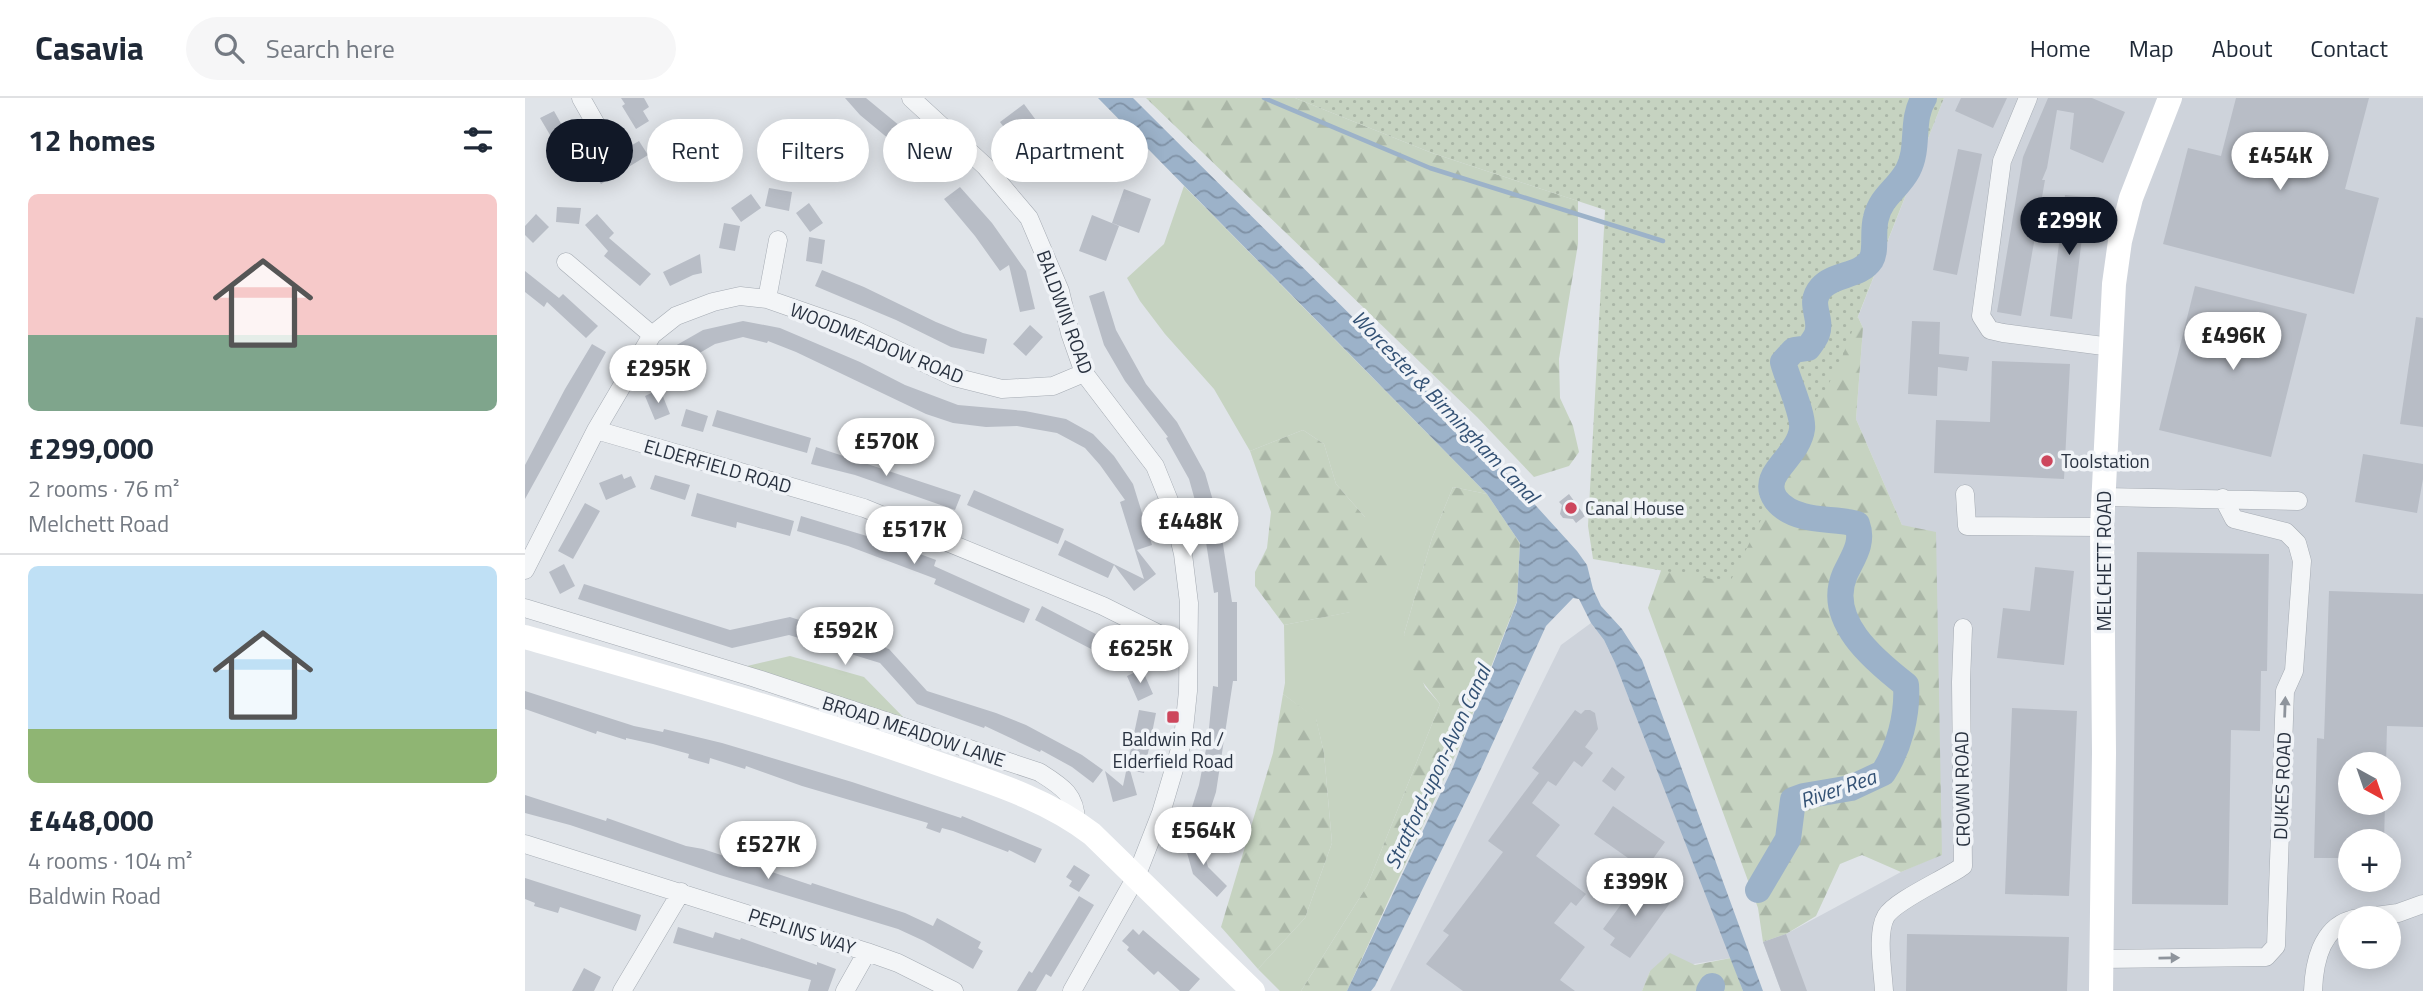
<!DOCTYPE html>
<html lang="en">
<head>
<meta charset="utf-8">
<style>
  body { margin:0; font-family:"Titillium Web",sans-serif; background:#f6f6f7; color:#1f2937; height:100vh; display:flex; flex-direction:column; font-size:26px; white-space:nowrap }
  * { box-sizing:border-box; margin:0 }
  p { font-size:23px; color:#747a83 }
  .icon { flex:none; width:38px; height:38px; fill:none; stroke:currentColor; stroke-width:2; stroke-linecap:round; stroke-linejoin:round }
  .map { position:relative; flex:1; overflow:hidden }
  .panel { display:flex; flex-direction:column; background:#fff; width:525px }
  .panel>* { flex:none }
  .hud { position:absolute; left:21px; top:21px; width:665px; height:63px; display:flex; gap:14px }
  .needle { width:46px; rotate:140deg }
  .controls { position:absolute; left:1813px; top:654px; display:grid; gap:14px }
  .controls a { display:grid; place-items:center; width:63px; height:63px; border-radius:50%; background:#fff; box-shadow:0 4px 18px #0003; font-size:35px }
  .price { position:absolute; translate:-50% -60px; padding:0 16px; border-radius:24px; background:#fff; color:#222; font-size:23px; line-height:46px; filter:drop-shadow(0 2px 4px #0008) }
  .price::after { content:''; position:absolute; left:50%; top:42px; width:21px; height:16px; margin-left:-10px; background:inherit; clip-path:polygon(0 0,100% 0,50% 100%) }
  .price.on { background:#111827; color:#fff }
  ul { padding:0; list-style:none }
  li { display:grid; align-content:center; gap:14px; height:371px; padding:0 28px }
  li+li { border-top:2px solid #e0e1e3 }
  li span { display:grid; place-items:center; height:217px; border-radius:10px; color:#555 }
  li>.icon { margin-inline-start:auto }
  span .icon { width:126px; height:126px; fill:#fffc; stroke-width:1 }
  li b { font-size:30px }
  h2 { display:flex; justify-content:space-between; align-items:center; height:84px; padding:0 28px; font-size:30px }
  .tag { padding:0 24px; border-radius:32px; background:#fff; box-shadow:0 4px 18px #0003; font-size:24px; line-height:63px }
  .tag.on { background:#111827; color:#fff }
  header { display:flex; align-items:center; gap:42px; box-sizing:border-box; height:98px; padding:0 35px; background:#fff; border-bottom:2px solid #e0e1e3 }
  header strong { font-size:33px }
  nav { display:flex; gap:38px; margin-inline-start:auto; font-size:24px }
  .search { width:490px; height:63px; background:#f6f6f7; display:flex; align-items:center; gap:18px; box-sizing:border-box; padding:0 24px; border-radius:38px; color:#747a83; font-size:26px }
  main { display:flex; flex:1; min-height:0 }
  .map>svg:first-child { display:block }
</style>
</head>
<body>
<header>
<strong>Casavia</strong>
<div class="search"><svg class="icon" aria-label="search" viewBox="0 0 24 24"><circle cx="10" cy="10" r="6"/><path d="M15 15l6 6"/></svg>Search here</div>
<nav><a>Home</a><a>Map</a><a>About</a><a>Contact</a></nav>
</header>
<main>
<section class="panel">
<h2>12 homes<svg class="icon" aria-label="filters" viewBox="0 0 24 24"><path d="M4 7h16M4 17h16"/><circle cx="9" cy="7" r="2"/><circle cx="15" cy="17" r="2"/></svg></h2>
<ul>
<li><span style="background:linear-gradient(#f6c9c9 65%,#7fa58c 0)"><svg class="icon" aria-label="home" viewBox="0 0 24 24"><path d="M3 11l9-7 9 7M6 9v11h12V9"/></svg></span><div><b>£299,000</b><p>2 rooms · 76 m²</p><p>Melchett Road</p></div></li>
<li><span style="background:linear-gradient(#bfe0f5 75%,#8fb573 0)"><svg class="icon" aria-label="home" viewBox="0 0 24 24"><path d="M3 11l9-7 9 7M6 9v11h12V9"/></svg></span><div><b>£448,000</b><p>4 rooms · 104 m²</p><p>Baldwin Road</p></div></li>
</ul>
</section>
<div class="map">
<svg width="1898" height="893" viewBox="0 0 1898 893">
  <defs>
    <pattern id="forest-firs" width="22" height="20" patternUnits="userSpaceOnUse" patternTransform="scale(1.75)"><rect width="22" height="20" fill="#c6d3c1"/><path d="M5 1l3.5 6h-7zM16 11l3.5 6h-7z" fill="#aab6a7"/></pattern>
    <pattern id="park-dots" width="8" height="8" patternUnits="userSpaceOnUse" patternTransform="scale(1.75)"><rect width="8" height="8" fill="#c6d3c1"/><path d="M2 2h.1M6 6h.1" fill="none" stroke="#aab6a7" stroke-width="1.8" stroke-linecap="round"/></pattern>
    <pattern id="water-waves" width="16" height="10" patternUnits="userSpaceOnUse" patternTransform="scale(1.75)"><rect width="16" height="10" fill="#9cb2c9"/><path d="M0 5q4-4 8 0t8 0" fill="none" stroke="#7f91a5"/></pattern>
  </defs>
  <rect width="100%" height="100%" fill="#e0e4e9"/>
  <!-- built -->
  <path fill="#ced3db" fill-rule="evenodd" d="M1419 0H1898V893H1256L1238 844 1261 836 1376 774 1417 756 1377 427 1331 321 1338 230 1333 219ZM1825 667H1864V705H1825ZM1825 744H1864V782H1825ZM1825 821H1864V859H1825Z
    M1066 525 1079 542 1090 565 1206 860 1125 873 1117 893H865L1036 547Z"/>
  <!-- grass -->
  <path fill="#c6d3c1" d="M659 88 962 396 928 389 907 440 879 536 900 589 915 606 842 788 776 893H755L733 871 780 820 807 745 799 655 791 621 758 596 760 585 759 527 825 514 840 419 811 386 799 346 778 332 725 353 689 291 640 236 615 203 602 180 639 146Z
    M265 558 339 579 381 622 218 569Z"/>
  <!-- forest -->
  <path fill="url(#forest-firs)" d="M621 0H770L907 55 1053 103V146L1034 261 1035 300 1048 328 1054 354 1044 368 1009 379 952 319Z
    M1333 219 1338 230 1331 321 1377 427 1411 434 1417 757 1376 774 1337 757 1315 766 1291 818 1261 836 1238 844 1233 810 1123 510 1174 363Z
    M778 332 799 346 811 386 840 419 866 468 826 514 759 527 730 488V474L742 450 746 414 725 353Z
    M928 389 962 396 995 445 992 503 938 640 822 893H776L842 788 915 606 885 568 879 536 907 440Z
    M758 596 791 620 799 655 807 745 780 820 733 871 696 829 748 655Z
    M1145 855 1170 867 1206 860 1218 893H1117L1125 873Z"/>
  <!-- park -->
  <path fill="url(#park-dots)" d="M770 0H1419L1317 259 1205 484 1068 461 1063 428 1080 112 907 55Z"/>
  <!-- water -->
  <path fill="url(#water-waves)" d="M573 0H608L954 345 1052 453 1062 467 1068 491 1076 508 1097 531 1117 562 1238 893H1218L1090 565 1079 542 1066 525 1054 501 1048 500 1021 528 951 682 850 888 846 893H822L928 669 992 504 995 445 962 396Z"/>
  <g fill="none" stroke-linecap="round" stroke-linejoin="round">
    <!-- stream -->
    <path stroke="#9cb2c9" stroke-width="4.5" d="M739 0 905 70 1138 143"/>
    <!-- river -->
    <path stroke="#9cb2c9" stroke-width="26" d="M1233 792 1263 741 1268 702 1279 698 1326 690 1358 675C1374 651 1383 616 1381 587 1349 562 1300 522 1320 476 1328 459 1339 445 1332 426 1314 421 1295 423 1278 418 1256 412 1236 395 1252 373 1261 360 1275 347 1277 331 1279 317 1262 280 1258 264L1269 252 1283 250C1286 246 1290 241 1292 236 1298 219 1282 206 1296 190 1309 175 1335 179 1346 162 1352 152 1347 134 1351 120 1356 98 1373 91 1383 72 1395 49 1385 22 1399 0
      M1184 893 1187 888"/>
  </g>
  <!-- building -->
  <path fill="#b8bdc6" d="M96 0H119L124 9 118 13 124 23 111 31 97 8 100 6Z
    M320 0H341L381 33 379 36 420 70 410 83 374 53 376 51 335 17Z
    M1436 0H1482L1468 30 1430 13Z
    M1523 0H1567L1600 14 1578 65 1545 51 1549 15 1532 12 1522 70 1517 82H1520L1496 218 1472 214 1498 59Z
    M1711 0H1844L1820 91 1854 100 1829 196 1638 146 1663 50 1696 58Z
    M499 6 522 37 539 25 560 54 536 72 514 43 498 55 475 24Z
    M29 13 43 38 46 36 59 59 46 67 31 40 28 42 15 20Z
    M114 43 123 57 76 86 66 71Z
    M1433 51 1457 56 1432 177 1408 172Z
    M435 89 467 125 501 173 510 211 495 214 484 167 475 173 450 138 419 101Z
    M244 90 267 94 264 113 240 108Z
    M599 91 626 101 614 135 587 125Z
    M226 96 236 110 216 124 206 110Z
    M1540 97 1562 99 1547 221 1525 218Z
    M284 105 298 125 285 134 271 115Z
    M32 109 56 110 54 126 31 124Z
    M11 116 24 129 8 145 0 137V128Z
    M72 116 89 135 84 140 126 176 115 188 79 158 83 153 60 127Z
    M567 117 594 128 581 163 554 153Z
    M199 125 215 128 210 153 194 150Z
    M284 139 300 142 297 166 281 163Z
    M175 156 177 175 168 177 145 188 138 174Z
    M297 172 339 189 411 224 438 235 462 241 459 256 426 249 371 222 290 188Z
    M0 173 34 200 38 196 73 228 61 240 22 204 19 209 0 194Z
    M1670 188 1782 216 1746 359 1634 332Z
    M579 193 591 232 621 286 652 324 680 375 695 427 707 504H712V583H708L691 694 679 731 662 725 674 687 683 641 688 588 693 589V494L689 495 680 438 664 381 641 340 643 339 600 283 579 247 564 198Z
    M1891 219 1898 220V329L1875 326Z
    M218 223 255 230 335 264 380 287 433 307 500 313 541 321 568 336 589 358 608 386 627 447 612 452 631 476 609 493 589 467 583 480 533 457 540 442 619 481 595 404 600 402 575 367 560 350 532 335 492 328 461 329 428 325 401 316 271 254 243 243 242 245 218 239 190 246 159 264 143 283 129 272 150 248 178 232Z
    M1387 223 1415 224 1414 256 1444 259 1442 273 1413 269 1412 298 1383 296Z
    M505 227 518 239 501 258 488 246Z
    M67 246 81 254 0 401V367L40 291Z
    M1467 263 1545 266 1539 381 1409 375 1411 322 1465 324Z
    M135 291 145 316 130 322 120 298Z
    M161 311 183 318 178 334 156 328Z
    M192 312 286 340 282 355 187 328Z
    M291 349 436 397 430 412 330 377 286 366Z
    M1838 356 1898 366V381L1892 415 1830 404Z
    M97 376 99 381 106 378 111 389 81 402 74 385Z
    M130 377 165 387 160 402 125 391Z
    M449 392 539 431 533 446 442 407Z
    M172 395 269 423 265 438 212 424 211 430 166 418Z
    M1044 396 1060 418 1051 425 1048 421 1038 420 1035 416 1037 407 1034 404Z
    M60 405 75 413 48 461 33 453Z
    M276 418 368 446 411 462 409 468 505 511 499 525 409 486 411 481 323 448 272 433Z
    M1612 454 1744 456 1742 573H1736L1735 633 1706 632 1703 807 1607 806Z
    M39 466 50 488 35 496 24 474Z
    M1510 469 1549 473 1539 567 1472 560 1478 510 1505 513Z
    M59 486 205 532 265 519 317 536 319 529 330 532 328 539 364 551 402 593 471 615 501 627 557 657 578 672 568 685 547 669 516 652 515 654 460 628 459 630 392 606 355 565 264 537 207 550 53 501Z
    M1804 493 1898 496V629L1862 628 1861 667H1825V705H1860L1859 744H1825V760H1789L1792 640 1799 641Z
    M517 508 609 556 601 569 510 522Z
    M617 571 628 596 613 603 602 578Z
    M0 593 109 628 138 634 139 631 197 645 327 684 436 720 437 718 517 751 510 765 484 752 483 754 428 733 417 730 415 735 401 730 403 725 277 688 221 668 220 671 185 660 184 666 163 660 164 656 128 646 101 640V642L72 633 71 636 0 611Z
    M1487 610 1552 613 1544 798 1480 796Z
    M614 612 631 615 619 675 605 672 612 697 588 704 580 673 598 688Z
    M1050 612 1056 616 1060 612H1065L1070 615 1073 631 1060 649 1068 655 1057 669 1049 663 1031 688 1023 683 1007 705 1035 727 1011 758 1061 796 1051 808 1046 804 1029 825 1060 849 1035 882 1050 893H938L901 866 924 837 918 833 978 754 963 743 1014 675 1007 670Z
    M1087 669 1100 679 1090 693 1077 683Z
    M0 697 81 723 82 720 161 748 178 751 286 787 287 785 380 815 408 828 412 820 456 844 453 850 458 853 448 871 399 843 373 831 195 777 45 727 0 715Z
    M1088 708 1140 744 1120 772 1069 736Z
    M675 739 683 769 702 788 692 799 668 776 659 744Z
    M549 767 565 777 554 794 544 788 547 783 541 779Z
    M0 780 116 817 111 833 35 809 33 815 9 808 10 805 0 801Z
    M1114 782 1145 805 1105 860 1085 847 1090 840 1078 831Z
    M554 798 569 807 526 879 521 876 511 893H492L504 873 507 875Z
    M153 829 188 840 190 834 215 842 216 840 292 867V864L311 871 303 893H283L286 882 148 845Z
    M608 831 614 837 618 832 675 881 664 893H655L633 873 629 877 602 852 604 849 597 843Z
    M1261 836 1282 893H1256L1238 844Z
    M1382 836 1544 839 1542 893H1381Z
    M59 870 76 879 69 893H47Z"/>
  <g fill="none" stroke-linecap="round" stroke-linejoin="round">
    <defs>
      <path id="street" d="M56 0 73 30
        M386 0 460 68 504 120 535 193 545 235 559 275 630 368 647 410 658 456 664 505 663 593 658 641 636 715 611 779 547 893
        M1503 0 1477 63 1456 218 1465 232 1478 235 1586 249
        M41 164 127 237
        M242 201 253 142
        M71 332 339 410 578 508 662 550
        M1440 396 1442 428 1577 429
        M1579 399 1773 403
        M0 472 71 332 127 237 151 218 188 204 215 198 242 201 328 231 429 279 477 291 528 288 559 275
        M0 510 230 580 514 674C536 688 551 696 551 724
        M0 746 342 854 373 865 429 893
        M1828 821 1873 815 1898 806
        M1576 861 1741 859 1751 848 1760 593 1769 573 1777 463 1772 445 1761 434 1709 421 1698 400
        M97 893 156 794
        M320 893 342 854
        M1359 893C1358 873 1351 835 1361 818 1371 802 1420 781 1438 768L1436 584 1438 530
        M1788 893C1789 866 1796 831 1825 822"/>
    </defs>
    <!-- street casing -->
    <use href="#street" stroke="#a5abb3" stroke-width="19"/>
    <!-- street -->
    <use href="#street" stroke="#f3f5f7" stroke-width="18"/>
    <!-- secondary -->
    <path stroke="#fff" stroke-width="24" d="M0 539C134 577 267 614 397 660 455 681 518 698 567 736L728 893
      M1576 893 1579 655 1577 429 1589 186 1595 143 1606 100 1645 0"/>
  </g>
  <!-- one-way arrows -->
  <defs><path id="oneway-solid" d="M-6-.8H1V-3.2L6.5 0L1 3.2V.8H-6Z" transform="scale(1.75)"/></defs>
  <g fill="#8e949c">
    <use href="#oneway-solid" transform="translate(1760 609) rotate(-88)"/>
    <use href="#oneway-solid" transform="translate(1644 860) rotate(-1)"/>
  </g>
  <!-- markers -->
  <g fill="#cd465c" stroke="#f0f3f7" stroke-width="2.5">
    <circle cx="1522" cy="363" r="7"/>
    <circle cx="1046" cy="410" r="7"/>
    <rect x="641" y="612" width="14" height="14" rx="3.5"/>
  </g>
  <g text-anchor="middle" stroke-width="7" stroke-linejoin="round" paint-order="stroke">
    <!-- street labels -->
    <g font-size="19" fill="#293240" stroke="#f0f3f7">
      <text transform="translate(540 214) rotate(70)" y="7">BALDWIN ROAD</text>
      <text transform="translate(352 245) rotate(22)" y="7">WOODMEADOW ROAD</text>
      <text transform="translate(193 368) rotate(16)" y="7">ELDERFIELD ROAD</text>
      <text transform="translate(1579 463) rotate(-90)" y="7">MELCHETT ROAD</text>
      <text transform="translate(389 633) rotate(18)" y="7">BROAD MEADOW LANE</text>
      <text transform="translate(1757 688) rotate(-88)" y="7">DUKES ROAD</text>
      <text transform="translate(1437 691) rotate(-91)" y="7">CROWN ROAD</text>
      <text transform="translate(277 833) rotate(18)" y="7">PEPLINS WAY</text>
    </g>
    <!-- poi labels -->
    <g font-size="19" fill="#293240" stroke="#f0f3f7" text-anchor="start">
      <text x="1536" y="370">Toolstation</text>
      <text x="1060" y="417">Canal House</text>
      <text x="648" y="648" text-anchor="middle">Baldwin Rd /<tspan x="648" dy="22">Elderfield Road</tspan></text>
    </g>
    <!-- water labels -->
    <g font-size="21" font-style="italic" fill="#335174" stroke="#f0f3f7">
      <text transform="translate(920 309) rotate(46)" y="7">Worcester &amp; Birmingham Canal</text>
      <text transform="translate(913 669) rotate(-65)" y="7">Stratford-upon-Avon Canal</text>
      <text transform="translate(1313 691) rotate(-19)" y="7">River Rea</text>
    </g>
  </g>
</svg>
<div class="controls">
<a><svg class="needle" viewBox="-14 -14 28 28"><path d="M0-13l5 13h-10z" fill="#e53935"/><path d="M0 13l5-13h-10z" fill="#747a83"/></svg></a>
<a>+</a>
<a>−</a>
</div>
<b class="price" style="left:1755px;top:94px">£454K</b>
<b class="price on" style="left:1544px;top:159px">£299K</b>
<b class="price" style="left:1708px;top:274px">£496K</b>
<b class="price" style="left:133px;top:307px">£295K</b>
<b class="price" style="left:361px;top:380px">£570K</b>
<b class="price" style="left:665px;top:460px">£448K</b>
<b class="price" style="left:389px;top:468px">£517K</b>
<b class="price" style="left:320px;top:569px">£592K</b>
<b class="price" style="left:615px;top:587px">£625K</b>
<b class="price" style="left:678px;top:769px">£564K</b>
<b class="price" style="left:243px;top:783px">£527K</b>
<b class="price" style="left:1110px;top:820px">£399K</b>
<div class="hud">
<a class="tag on">Buy</a>
<a class="tag">Rent</a>
<a class="tag">Filters</a>
<a class="tag">New</a>
<a class="tag">Apartment</a>
</div>
</div>
</main>
</body>
</html>
